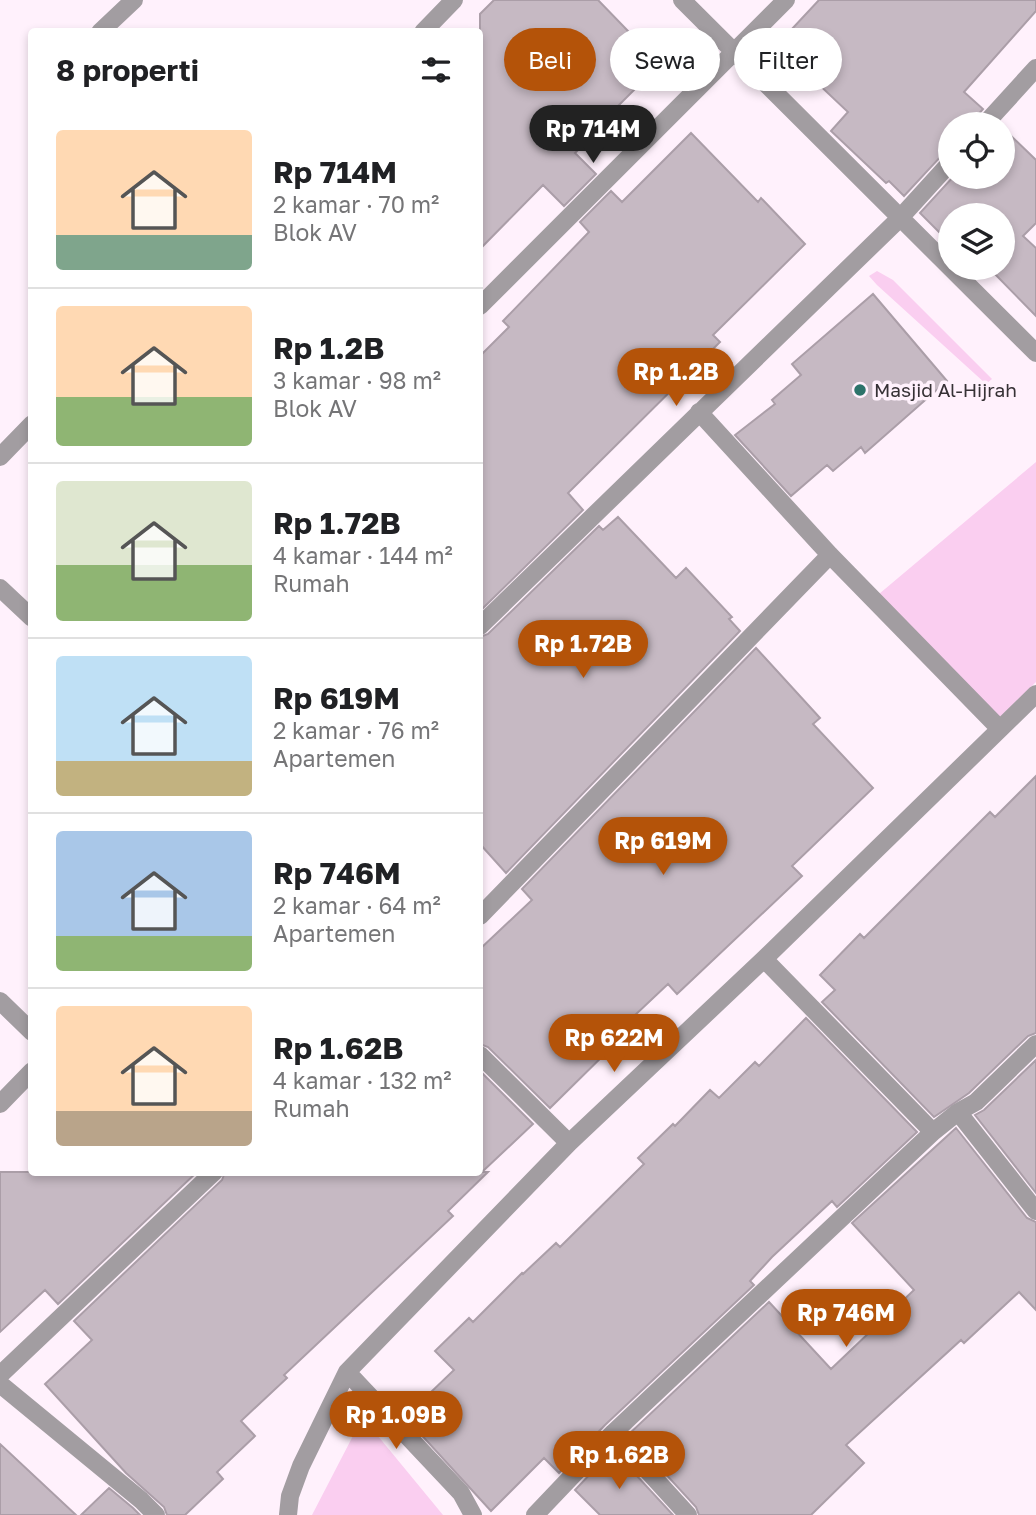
<!DOCTYPE html>
<html lang="id">
<head>
<meta charset="utf-8">
<style>
  body { margin:0; font-family:"Golos Text",sans-serif; background:#f6f6f6; color:#202124; height:100vh; display:flex; flex-direction:column; font-size:26px; white-space:nowrap }
  * { box-sizing:border-box; margin:0 }
  p { font-size:23px; color:#757577 }
  .icon { flex:none; width:38px; height:38px; fill:none; stroke:currentColor; stroke-width:2; stroke-linecap:round; stroke-linejoin:round }
  .map { position:relative; flex:1; overflow:hidden }
  .details { position:absolute; left:28px; top:28px; width:455px; height:1148px; display:flex; flex-direction:column; background:#fff; border-radius:7px; box-shadow:0 4px 10px #0003 }
  .details>* { flex:none }
  .banner { position:absolute; left:504px; top:28px; width:427px; height:63px; display:flex; gap:14px }
  .fabs { position:absolute; left:938px; top:112px; display:grid; gap:14px }
  .fabs a { display:grid; place-items:center; width:77px; height:77px; border-radius:50%; background:#fff; box-shadow:0 4px 10px #0003; font-size:35px }
  .price { position:absolute; translate:-50% -60px; padding:0 16px; border-radius:24px; background:#b45309; color:#fff; font-size:23px; line-height:46px; filter:drop-shadow(0 2px 4px #0008) }
  .price::after { content:''; position:absolute; left:50%; top:42px; width:21px; height:16px; margin-left:-10px; background:inherit; clip-path:polygon(0 0,100% 0,50% 100%) }
  .price.active { background:#222; color:#fff }
  ul { padding:0; list-style:none }
  li { display:flex; align-items:center; gap:21px; height:175px; padding:0 28px }
  li+li { border-top:2px solid #e0e0e0 }
  li span { display:grid; place-items:center; flex:none; width:196px; height:140px; border-radius:7px; color:#555 }
  li>.icon { margin-inline-start:auto }
  span .icon { width:84px; height:84px; fill:#fffc; stroke-width:1 }
  li b { font-size:30px }
  h2 { display:flex; justify-content:space-between; align-items:center; height:84px; padding:0 28px; font-size:30px }
  .chip { padding:0 24px; border-radius:32px; background:#fff; box-shadow:0 4px 10px #0003; font-size:24px; line-height:63px }
  .chip.active { background:#b45309; color:#fff }
  .map>svg:first-child { display:block }
</style>
</head>
<body>
<div class="map">
<svg width="1036" height="1515" viewBox="0 0 1036 1515">
  <rect width="100%" height="100%" fill="#fff1fc"/>
  <!-- green -->
  <path fill="#facef0" d="M877 271 893 280 992 379 986 384 877 285 869 276Z
    M1036 462V682L999 718 879 594Z
    M373 1430 443 1515H312L355 1432Z"/>
  <!-- building -->
  <path fill="#c6b9c3" stroke="#ab9ea8" stroke-width="2" d="M494 0H598L660 64 606 118 608 121 575 153 596 174 564 206 543 185 480 249V14Z
    M819 0H1036V11L964 92 983 109 976 117 974 124H950V152L942 155 904 196 889 181 886 183 831 131 848 112 777 45Z
    M1003 128 1036 160V223L1023 236 1036 248V316L990 269 983 276 975 268H1003V215H950V243L920 213 953 177H1003Z
    M691 133 758 202 761 198 805 244 713 335 720 342 568 493 583 510 480 611V356L509 327 503 321 589 232 580 222 611 191 622 202Z
    M873 294 947 381 865 453 861 447 833 471 827 465 791 496 735 435 775 404 772 400 801 375 792 364Z
    M618 517 676 578 686 568 732 617 729 619 740 631 506 873 480 844V637L488 634 599 526 603 530Z
    M756 648 820 718 813 724 873 788 792 866 802 876 677 994 668 984 615 1034 620 1039 550 1108 488 1047 480 1044V949L532 900 522 889Z
    M1036 776V1033L1028 1036 969 1093 934 1117 822 1002 835 990 820 975 860 934 864 938 990 812 995 817Z
    M806 1018 917 1132 837 1207 832 1201 772 1257 750 1281 754 1285 605 1425 559 1473 544 1458 491 1511 405 1417 454 1370 435 1351 469 1318 473 1322 522 1273 523 1274 556 1243 560 1247 644 1164 638 1158 673 1124 675 1126 710 1090 719 1098 755 1062 759 1066Z
    M1036 1060V1193L975 1115 984 1110Z
    M480 1071 533 1124 482 1172H488L448 1211 453 1216 284 1375 287 1378 241 1421 255 1436 217 1472 223 1479 185 1515H167L164 1507 126 1473 45 1384 92 1340 74 1321 222 1180 225 1172H480Z
    M956 1128 1027 1218 1036 1222V1310L1019 1292 964 1343 961 1340 846 1445 864 1463 811 1515H699L696 1507 629 1434 769 1302 831 1369 914 1290 852 1223Z
    M0 1172H197L58 1304 45 1290 0 1332Z
    M0 1444 76 1515H0Z
    M613 1450 673 1515H600L575 1490Z
    M109 1488 133 1508 140 1515H81Z"/>
  <g fill="none" stroke-linecap="round" stroke-linejoin="round">
    <!-- minor -->
    <path stroke="#a29da1" stroke-width="18" d="M682 0 1036 353
      M100 32 134 0
      M423 32 454 0
      M985 124 1036 68
      M480 306 786 0
      M699 412 830 555 999 728
      M0 457 32 424
      M0 588 32 618
      M480 626 899 219 950 163
      M480 916 830 555
      M764 959 933 1132
      M0 1001 32 1032
      M480 1055 569 1143
      M0 1104 32 1071
      M958 1112 1036 1211
      M347 1372 461 1493 473 1515
      M0 1375 214 1172
      M0 1384 141 1500 156 1515
      M613 1433 688 1515
      M288 1515 290 1496 301 1466 347 1372 569 1143 764 959 1036 694
      M535 1515 613 1433 933 1132 958 1112 976 1102 1036 1044"/>
  </g>
  <!-- markers -->
  <circle fill="#2c736a" stroke="#fff1fc" stroke-width="2.5" cx="860" cy="390" r="7"/>
  <g text-anchor="middle" stroke-width="7" stroke-linejoin="round" paint-order="stroke">
    <!-- poi labels -->
    <g font-size="19" fill="#363135" stroke="#fff1fc" text-anchor="start">
      <text x="874" y="397">Masjid Al-Hijrah</text>
    </g>
  </g>
</svg>
<div class="fabs">
<a><svg class="icon" aria-label="locate" viewBox="0 0 24 24"><circle cx="12" cy="12" r="6"/><path d="M12 2v4M12 18v4M2 12h4M18 12h4"/></svg></a>
<a><svg class="icon" aria-label="layers" viewBox="0 0 24 24"><path d="M12 4l9 5-9 5-9-5zM3 14l9 5 9-5"/></svg></a>
</div>
<b class="price active" style="left:593px;top:165px">Rp 714M</b>
<b class="price" style="left:676px;top:408px">Rp 1.2B</b>
<b class="price" style="left:583px;top:680px">Rp 1.72B</b>
<b class="price" style="left:663px;top:877px">Rp 619M</b>
<b class="price" style="left:614px;top:1074px">Rp 622M</b>
<b class="price" style="left:846px;top:1349px">Rp 746M</b>
<b class="price" style="left:396px;top:1451px">Rp 1.09B</b>
<b class="price" style="left:619px;top:1491px">Rp 1.62B</b>
<div class="banner">
<a class="chip active">Beli</a>
<a class="chip">Sewa</a>
<a class="chip">Filter</a>
</div>
<section class="details">
<h2>8 properti<svg class="icon" aria-label="filters" viewBox="0 0 24 24"><path d="M4 7h16M4 17h16"/><circle cx="9" cy="7" r="2"/><circle cx="15" cy="17" r="2"/></svg></h2>
<ul>
<li><span style="background:linear-gradient(#ffd9b3 75%,#7fa58c 0)"><svg class="icon" aria-label="home" viewBox="0 0 24 24"><path d="M3 11l9-7 9 7M6 9v11h12V9"/></svg></span><div><b>Rp 714M</b><p>2 kamar · 70 m²</p><p>Blok AV</p></div></li>
<li><span style="background:linear-gradient(#ffd9b3 65%,#8fb573 0)"><svg class="icon" aria-label="home" viewBox="0 0 24 24"><path d="M3 11l9-7 9 7M6 9v11h12V9"/></svg></span><div><b>Rp 1.2B</b><p>3 kamar · 98 m²</p><p>Blok AV</p></div></li>
<li><span style="background:linear-gradient(#dfe7d0 60%,#8fb573 0)"><svg class="icon" aria-label="home" viewBox="0 0 24 24"><path d="M3 11l9-7 9 7M6 9v11h12V9"/></svg></span><div><b>Rp 1.72B</b><p>4 kamar · 144 m²</p><p>Rumah</p></div></li>
<li><span style="background:linear-gradient(#bfe0f5 75%,#c2b280 0)"><svg class="icon" aria-label="home" viewBox="0 0 24 24"><path d="M3 11l9-7 9 7M6 9v11h12V9"/></svg></span><div><b>Rp 619M</b><p>2 kamar · 76 m²</p><p>Apartemen</p></div></li>
<li><span style="background:linear-gradient(#a9c7e8 75%,#8fb573 0)"><svg class="icon" aria-label="home" viewBox="0 0 24 24"><path d="M3 11l9-7 9 7M6 9v11h12V9"/></svg></span><div><b>Rp 746M</b><p>2 kamar · 64 m²</p><p>Apartemen</p></div></li>
<li><span style="background:linear-gradient(#ffd9b3 75%,#b9a48a 0)"><svg class="icon" aria-label="home" viewBox="0 0 24 24"><path d="M3 11l9-7 9 7M6 9v11h12V9"/></svg></span><div><b>Rp 1.62B</b><p>4 kamar · 132 m²</p><p>Rumah</p></div></li>
</ul>
</section>
</div>
</body>
</html>
